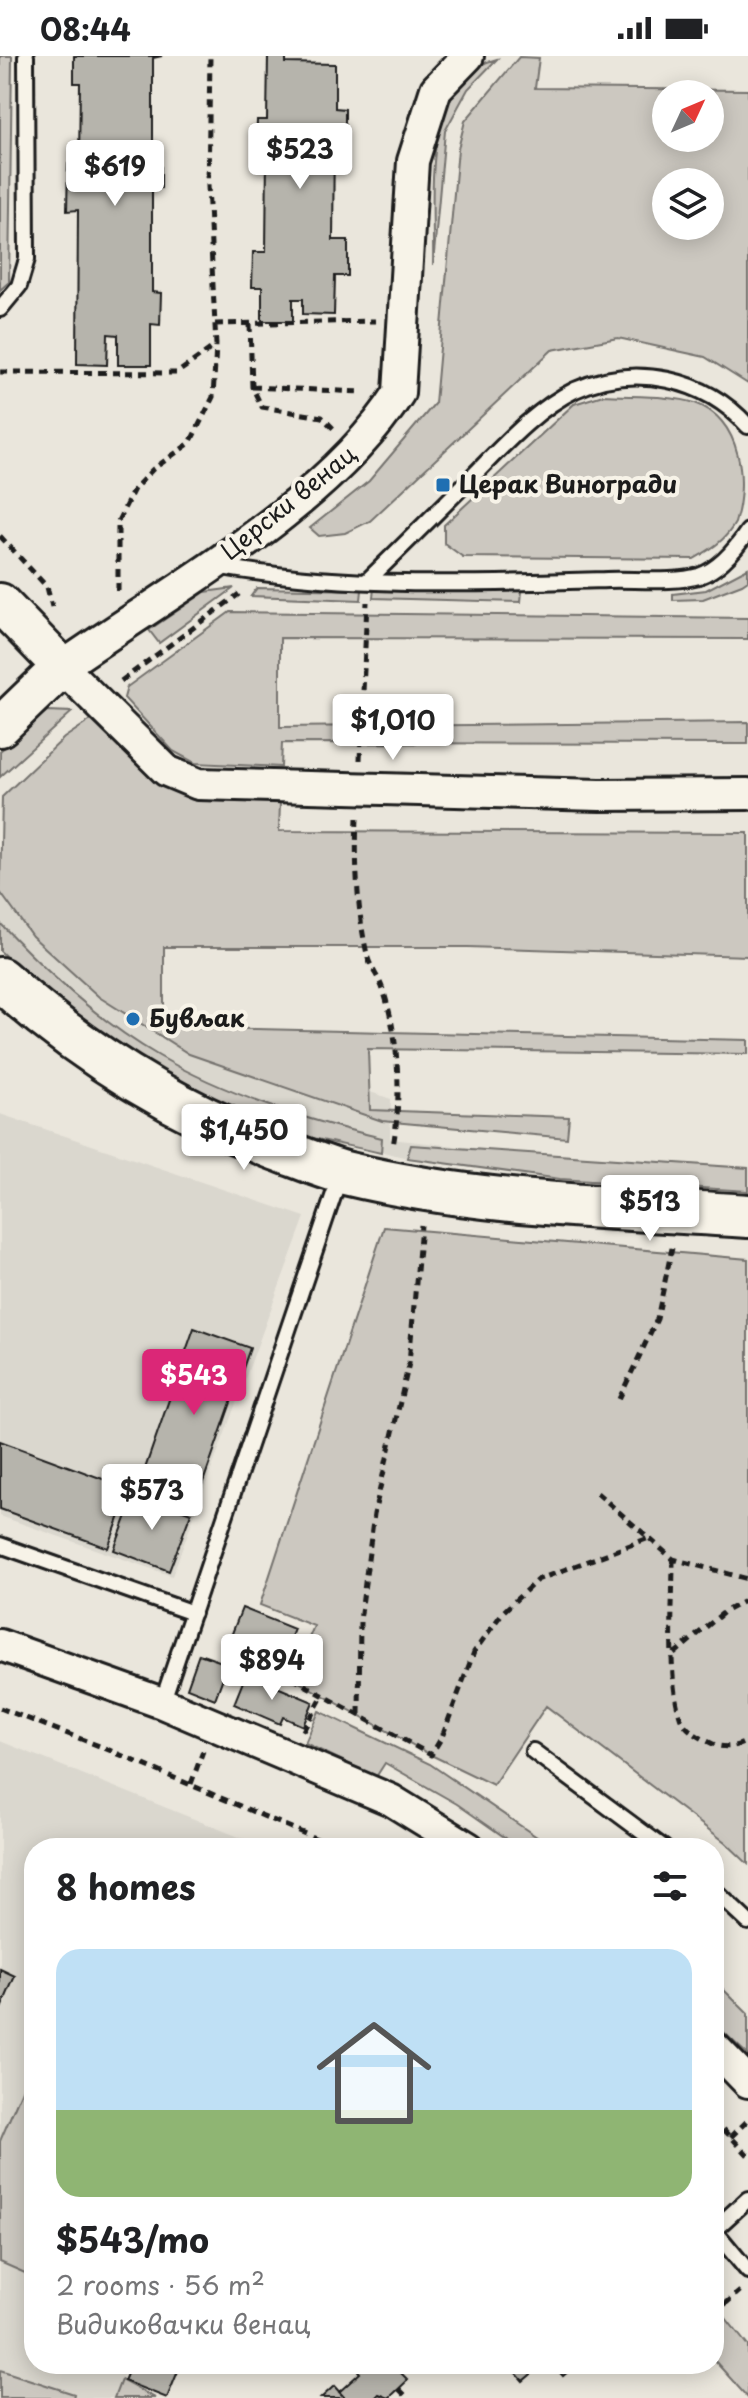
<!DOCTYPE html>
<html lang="en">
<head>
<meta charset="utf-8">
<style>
  body { margin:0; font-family:"Playpen Sans",sans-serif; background:#f2f2f2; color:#202124; height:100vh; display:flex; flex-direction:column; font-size:30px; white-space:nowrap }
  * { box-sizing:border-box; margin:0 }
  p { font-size:26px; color:#757577 }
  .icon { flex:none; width:44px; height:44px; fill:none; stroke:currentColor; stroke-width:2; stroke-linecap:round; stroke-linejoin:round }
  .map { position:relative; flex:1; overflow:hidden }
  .side { position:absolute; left:24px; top:1782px; width:700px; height:536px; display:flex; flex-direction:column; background:#fff; border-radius:32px; box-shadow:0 4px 20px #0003 }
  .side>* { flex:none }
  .needle { width:52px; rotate:46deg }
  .controls { position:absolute; left:652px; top:24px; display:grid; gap:16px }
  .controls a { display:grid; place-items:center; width:72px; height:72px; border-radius:50%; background:#fff; box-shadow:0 4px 20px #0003; font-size:40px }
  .price { position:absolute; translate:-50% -68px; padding:0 18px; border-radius:8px; background:#fff; color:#222; font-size:26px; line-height:52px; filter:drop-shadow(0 2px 4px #0008) }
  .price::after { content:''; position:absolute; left:50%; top:48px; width:24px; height:18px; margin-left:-12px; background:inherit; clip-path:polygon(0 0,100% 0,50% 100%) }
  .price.current { background:#db2777; color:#fff }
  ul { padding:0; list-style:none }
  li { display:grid; align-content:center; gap:16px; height:424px; padding:0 32px }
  li span { display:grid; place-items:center; height:248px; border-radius:24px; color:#555 }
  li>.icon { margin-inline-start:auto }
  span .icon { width:144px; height:144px; fill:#fffc; stroke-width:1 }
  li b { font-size:34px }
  h2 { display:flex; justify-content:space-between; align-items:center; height:96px; padding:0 32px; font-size:34px }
  .status { display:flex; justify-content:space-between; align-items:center; height:56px; padding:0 40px; background:#fff; direction:ltr }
  .status svg { height:22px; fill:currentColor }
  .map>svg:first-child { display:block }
</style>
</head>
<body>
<div class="status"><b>08:44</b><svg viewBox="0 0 49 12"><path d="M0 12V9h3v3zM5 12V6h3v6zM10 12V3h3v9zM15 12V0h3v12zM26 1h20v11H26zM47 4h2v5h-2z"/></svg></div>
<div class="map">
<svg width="748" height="2342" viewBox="0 0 748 2342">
  <rect width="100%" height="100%" fill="#eae6dc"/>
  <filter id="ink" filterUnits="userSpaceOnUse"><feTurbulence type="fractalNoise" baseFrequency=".0125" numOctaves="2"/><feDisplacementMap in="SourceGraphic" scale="16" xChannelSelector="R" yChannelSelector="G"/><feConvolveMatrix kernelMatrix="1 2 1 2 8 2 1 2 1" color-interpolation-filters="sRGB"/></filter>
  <g filter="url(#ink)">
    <!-- built -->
    <path fill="#dad7ce" d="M0 796 125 919 196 977 391 1043 390 1083 540 1099 748 1111V1133L586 1125 408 1102 274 1070 147 1006 0 884Z
      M0 1058 305 1161 172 1520 0 1460Z
      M0 1685 266 1792H34V2308H128L114 2342H0Z"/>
    <!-- green -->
    <path fill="#ccc8c0" stroke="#74726e" stroke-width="2" fill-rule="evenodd" d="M0 0H12L9 226 0 234Z
      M519 1 539 2 535 32 748 34V328L705 301 618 282 552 294 370 465 345 477 319 480 310 472 369 425 435 347 458 93 465 65ZM666 38H710V82H666ZM666 126H710V170H666Z
      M497 3 468 33 445 75 433 209C435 147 417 21 497 3Z
      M603 339C628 341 672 339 695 347 742 364 748 426 735 467 725 485 711 493 694 503L463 501 444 487V469L574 348Z
      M748 512V524L742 528 703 543 673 544V538L706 534Z
      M234 532 159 587 149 574 205 536Z
      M257 532 362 534 361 544 251 540Z
      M374 532 522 535 521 546 373 542Z
      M230 556 748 562V583L280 582V671L748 666V688L282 687 281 711 195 707 173 695 124 642 127 631Z
      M47 655 72 656 0 721V695Z
      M91 664 155 726 192 741 280 747 279 775 748 777V900L468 891H164V971L748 984V998L368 993 370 1054 569 1061 567 1082 382 1065 189 998 99 941 32 880 0 836 2 741 64 682Z
      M0 867C46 916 100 966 159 1000 226 1039 306 1064 382 1082L381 1097C348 1089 311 1084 279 1072 177 1034 77 972 0 895Z
      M411 1089 748 1112V1135L560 1123 407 1102Z
      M384 1171 748 1203V1808L725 1786 546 1650 493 1729 431 1699 292 1622 314 1570 260 1549Z
      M319 1655 430 1708 553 1792H520L457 1748 385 1707 376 1721 305 1687Z
      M714 1924 748 1958V1999L714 1967Z
      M34 2006V2221L0 2206V2085Z
      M714 2247 748 2290V2342L714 2304Z
      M0 2314 74 2338 73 2342H0Z
      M121 2324 155 2342H114Z"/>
    <!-- building -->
    <path fill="#b6b4ac" stroke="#1c1c1c" stroke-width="2" d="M74 0H162L153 2V100L161 101V132L152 133V236L161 237 160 269 151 268V309H118V279L108 278 107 309 77 308 78 154 67 155 68 108 79 107 80 27H74Z
      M268 0H286V7L335 8V52L345 53V82H334L333 184H348V220H335L334 259 303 258V243H293V265H262V231H252L253 196H266L267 98H256L257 64H267Z
      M194 1272 250 1292 195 1449 139 1430Z
      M0 1385 130 1433 108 1492 0 1453Z
      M136 1436 191 1457 169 1515 114 1494Z
      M242 1552 294 1573 276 1618 224 1598Z
      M199 1598 228 1608 215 1643 187 1632Z
      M246 1618 313 1646 303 1670 283 1661 280 1668 234 1648Z
      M0 1913 15 1920 0 1955Z
      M131 2308H181L167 2342 124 2325Z
      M352 2308H410L401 2317 408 2324 389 2342 379 2338 375 2342H345L339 2336 360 2317Z
      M508 2308H543L523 2325Z
      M552 2308H577L563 2320Z
      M334 2330 345 2342H321Z"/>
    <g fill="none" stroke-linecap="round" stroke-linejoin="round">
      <defs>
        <path id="service" d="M0 253 19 230 27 203 26 0
          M216 510C343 533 478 528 607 524 633 523 676 527 699 520 720 513 736 493 748 475
          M368 524C402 491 435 458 468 425 500 393 534 354 575 334 635 307 705 322 748 370
          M0 1489 193 1557
          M162 1647 340 1120
          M533 1695 664 1792
          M714 1834 748 1866
          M714 2174 748 2215
          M714 2174 748 2143"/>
        <path id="minor" d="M468 0 436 33 413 105 399 337C329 448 170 535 62 611L167 715 198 728 600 739 748 738
          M0 1589 162 1647 391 1744 469 1792
          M714 1991 748 2026"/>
        <path id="tertiary" d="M0 547 62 611 0 671"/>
        <path id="secondary" d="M0 923C82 997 173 1054 277 1093 299 1101 322 1111 345 1117 477 1149 614 1151 748 1160"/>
      </defs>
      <!-- service casing -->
      <use href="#service" stroke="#1c1c1c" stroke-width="20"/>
      <!-- minor casing -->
      <use href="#minor" stroke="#1c1c1c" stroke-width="36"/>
      <!-- tertiary casing -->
      <use href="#tertiary" stroke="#1c1c1c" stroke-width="44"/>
      <!-- secondary casing -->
      <use href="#secondary" stroke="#1c1c1c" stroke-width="48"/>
      <!-- path -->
      <path stroke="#1c1c1c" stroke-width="5" stroke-dasharray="8 6" stroke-linecap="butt" d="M215 268 375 265
        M250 268 252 331 262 351 322 361 334 373
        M0 316 177 317 216 289 208 130 210 0
        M252 331 362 336
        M0 480 47 531 52 551
        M118 535V465L134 433 153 413 190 387 213 341 216 290
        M121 625 239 538
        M360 704 367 546
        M357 762C355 806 357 854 367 898 369 910 378 920 382 931 399 978 402 1042 393 1090
        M619 1343 657 1263 672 1192
        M597 1437 673 1503 748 1523
        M673 1503C673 1548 667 1619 680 1660 684 1674 701 1682 713 1688 723 1693 739 1691 748 1684
        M674 1598 724 1556 748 1543
        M292 1622 431 1699 442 1681 474 1596 503 1556 537 1524 649 1482
        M0 1652 102 1691 338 1792
        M359 1658 360 1565 374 1458 409 1307 421 1169
        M303 1675 323 1639
        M191 1728 203 1695
        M714 2063 748 2099
        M731 2081 748 2064
        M714 2258 740 2235
        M399 2333 408 2342"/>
      <!-- service -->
      <use href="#service" stroke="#f7f3e8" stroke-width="14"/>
      <!-- minor -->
      <use href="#minor" stroke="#f7f3e8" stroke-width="30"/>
      <!-- tertiary -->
      <use href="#tertiary" stroke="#f7f3e8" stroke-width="38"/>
      <!-- secondary -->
      <use href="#secondary" stroke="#f7f3e8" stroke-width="42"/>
    </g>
  </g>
  <!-- markers -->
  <g fill="#1f6fb2" stroke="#f7f3e8" stroke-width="3">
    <rect x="435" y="421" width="16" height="16" rx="4"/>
    <circle cx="133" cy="963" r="8"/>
  </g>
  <g text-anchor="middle" stroke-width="8" stroke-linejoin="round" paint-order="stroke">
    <!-- poi labels -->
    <g font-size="24" font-weight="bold" fill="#1c1c1c" stroke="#f7f3e8" text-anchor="start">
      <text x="459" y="437">Церак Виногради</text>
      <text x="149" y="971">Бувљак</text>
    </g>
    <!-- street labels -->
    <g font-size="24" fill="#1c1c1c" stroke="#f7f3e8">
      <text transform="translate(289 447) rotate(-39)" y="8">Церски венац</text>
    </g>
  </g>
</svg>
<div class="controls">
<a><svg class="needle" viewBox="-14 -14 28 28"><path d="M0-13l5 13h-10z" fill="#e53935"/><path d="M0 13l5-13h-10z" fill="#757577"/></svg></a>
<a><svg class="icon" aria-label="layers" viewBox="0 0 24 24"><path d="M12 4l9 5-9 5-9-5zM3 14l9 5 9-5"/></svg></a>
</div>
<b class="price" style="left:300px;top:135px">$523</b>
<b class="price" style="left:115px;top:152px">$619</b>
<b class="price" style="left:393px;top:706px">$1,010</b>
<b class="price" style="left:244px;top:1116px">$1,450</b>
<b class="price" style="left:650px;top:1187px">$513</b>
<b class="price current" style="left:194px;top:1361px">$543</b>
<b class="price" style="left:152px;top:1476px">$573</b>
<b class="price" style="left:272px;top:1646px">$894</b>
<section class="side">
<h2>8 homes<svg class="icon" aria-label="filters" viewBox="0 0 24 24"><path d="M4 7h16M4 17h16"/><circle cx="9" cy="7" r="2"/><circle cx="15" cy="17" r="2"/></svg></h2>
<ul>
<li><span style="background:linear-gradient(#bfe0f5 65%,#8fb573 0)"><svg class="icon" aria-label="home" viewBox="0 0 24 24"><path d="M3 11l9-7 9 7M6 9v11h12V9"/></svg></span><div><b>$543/mo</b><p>2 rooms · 56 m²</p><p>Видиковачки венац</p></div></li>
</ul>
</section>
</div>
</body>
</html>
